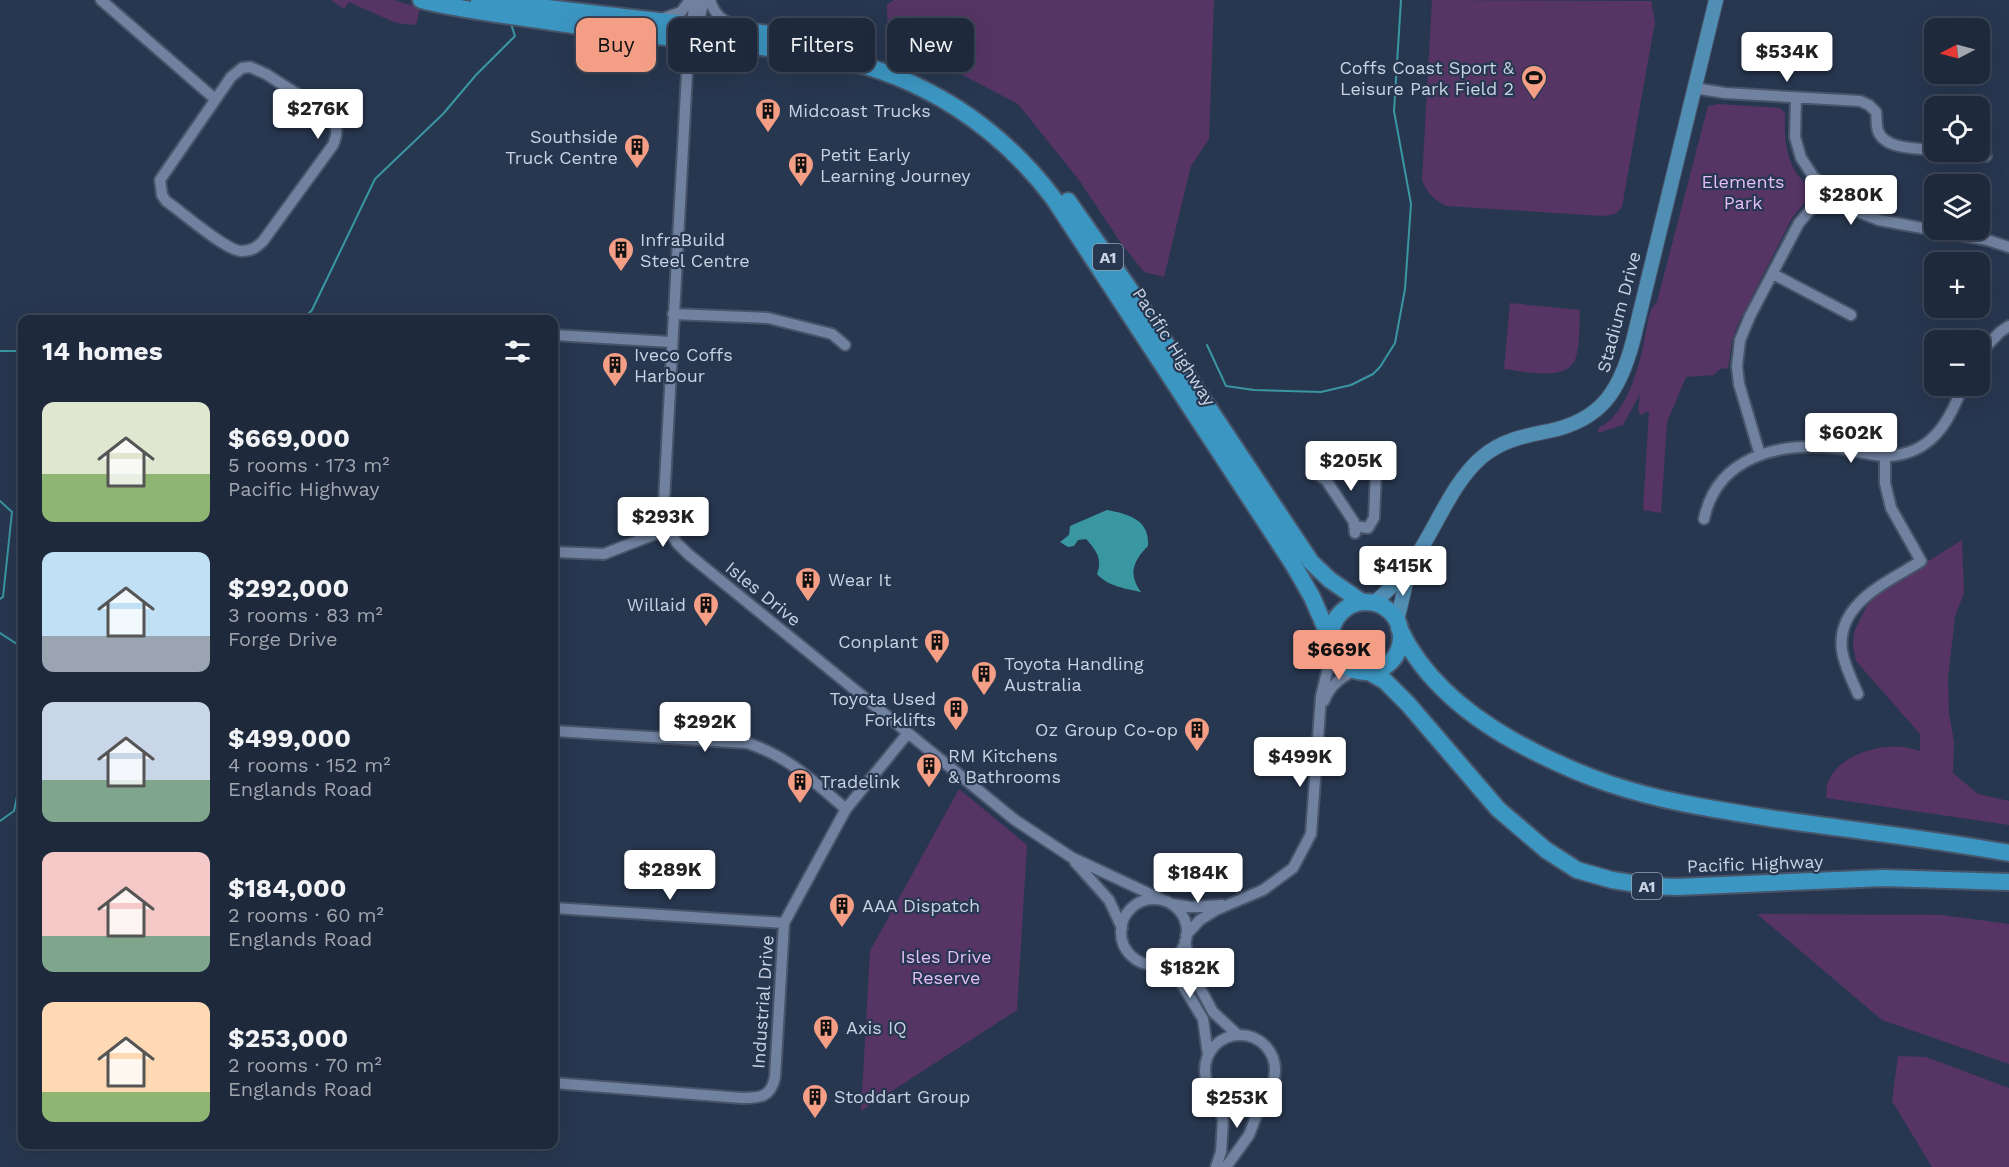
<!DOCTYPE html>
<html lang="en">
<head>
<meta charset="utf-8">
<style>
  body { margin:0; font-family:"Work Sans",sans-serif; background:#263143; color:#f1f3f6; height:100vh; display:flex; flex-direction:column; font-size:22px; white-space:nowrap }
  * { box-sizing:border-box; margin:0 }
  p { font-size:20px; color:#a1a6af }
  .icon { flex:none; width:33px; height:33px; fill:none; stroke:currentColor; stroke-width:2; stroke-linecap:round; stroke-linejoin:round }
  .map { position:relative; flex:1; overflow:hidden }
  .drawer { position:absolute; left:18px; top:315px; width:540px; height:834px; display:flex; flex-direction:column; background:#1e293c; border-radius:12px; box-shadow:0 6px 24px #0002,0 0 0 2px #3c4556 }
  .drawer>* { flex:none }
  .guide { position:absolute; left:576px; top:18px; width:570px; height:54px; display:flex; gap:12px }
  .needle { width:39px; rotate:264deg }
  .fabs { position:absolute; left:1924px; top:18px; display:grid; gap:12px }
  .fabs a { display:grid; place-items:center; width:66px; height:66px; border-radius:12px; background:#1e293c; box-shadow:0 6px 24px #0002,0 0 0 2px #3c4556; font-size:30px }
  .price { position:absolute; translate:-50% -51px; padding:0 14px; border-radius:6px; background:#fff; color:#222; font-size:20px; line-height:39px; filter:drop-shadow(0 2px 3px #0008) }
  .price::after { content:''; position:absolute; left:50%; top:36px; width:18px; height:14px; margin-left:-9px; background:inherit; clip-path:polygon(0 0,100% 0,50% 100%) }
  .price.active { background:#f49e86; color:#111 }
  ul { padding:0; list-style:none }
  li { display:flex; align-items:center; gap:18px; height:150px; padding:0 24px }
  li span { display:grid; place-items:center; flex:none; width:168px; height:120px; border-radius:12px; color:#555 }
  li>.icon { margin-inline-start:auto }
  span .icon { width:72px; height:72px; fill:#fffc; stroke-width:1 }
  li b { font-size:26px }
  h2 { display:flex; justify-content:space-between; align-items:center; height:72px; padding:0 24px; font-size:26px }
  .pill { padding:0 21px; border-radius:12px; background:#1e293c; box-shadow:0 6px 24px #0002,0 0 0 2px #3c4556; font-size:21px; line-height:54px }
  .pill.active { background:#f49e86; color:#111 }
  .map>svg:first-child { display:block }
</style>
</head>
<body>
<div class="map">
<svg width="2009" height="1167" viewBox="0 0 2009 1167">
  <rect width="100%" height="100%" fill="#283750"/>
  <!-- green -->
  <path fill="#563565" d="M331 0H394L420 8 416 25 396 23 349 2 344 9Z
    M894 0H1214L1209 139 1191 166 1164 277 1144 272 1121 243 1079 180 1018 104 888 36 887 5Z
    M1432 0 1651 1 1655 22 1622 207 1615 214 1603 216 1447 206C1433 200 1428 194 1422 180Z
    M1719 104 1780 108 1785 113C1784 133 1785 153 1795 171 1801 180 1809 185 1810 196L1792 218 1739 322 1732 340 1728 369 1721 368 1714 375 1686 377 1667 422 1661 513 1643 510 1649 411 1640 415 1638 410 1640 394 1623 425 1598 433V428C1628 416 1641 360 1646 331 1649 319 1648 311 1657 302L1708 106Z
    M1510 303 1580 310C1579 325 1580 343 1576 357 1569 383 1524 371 1504 369Z
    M1962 540 1964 593 1955 616 1948 678 1949 713 1954 742 1953 773 1978 794 2009 801V825L1826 798C1827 792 1826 785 1829 780 1843 750 1893 740 1920 751V734L1856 661 1853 646 1854 632 1871 597Z
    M959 789 1027 845 1017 1010 861 1111 870 951Z
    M1757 914 1942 915 2009 924V1064L1882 1020Z
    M1898 1056 1926 1057 2009 1088V1167H1932L1892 1101Z"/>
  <!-- water -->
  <path fill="#3997a2" d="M1107 510C1129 514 1150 520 1148 546 1133 561 1128 574 1141 592 1127 589 1107 586 1097 574 1103 559 1096 550 1086 539L1078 540 1074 546 1068 547 1060 542 1069 535 1070 526Z"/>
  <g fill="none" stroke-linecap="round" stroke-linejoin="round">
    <!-- stream -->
    <path stroke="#3997a2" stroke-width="2" d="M302 320 312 310 375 179 443 114 476 75 515 36 511 24
      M1207 345 1226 386 1254 390 1321 392 1351 385 1373 374 1380 367 1395 343 1405 289 1411 204 1394 111 1401 0
      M0 351H22
      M0 501 12 512 3 597 0 599
      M0 633 20 646 22 666
      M0 821 14 811 19 787 22 784"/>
    <defs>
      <path id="minor" d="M101 0 215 99
        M695 0 688 54 664 501 668 529 677 543 688 554 1015 820 1071 857 1165 901
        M710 0C714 14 722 21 736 26
        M661 19 681 12 690 0
        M692 26 700 16 704 0
        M250 67 266 74 330 115C338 126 338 133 333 145L263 241C257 247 252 251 242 251 227 252 181 211 166 201L162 195 160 180 231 77 242 68Z
        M1694 88 1725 93 1860 101 1869 105 1876 112C1877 119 1876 125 1878 131 1885 150 1918 148 1935 150
        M1796 98 1795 137 1801 158 1813 176 1848 208 1879 220 1987 240 2009 247
        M1947 152 1986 156
        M1773 274 1851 315
        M673 314 768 318 832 334 845 345
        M554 335 671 342
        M1980 353 2000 332 2009 326
        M1760 455 1739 384 1737 366 1740 340 1750 316 1799 223 1827 191
        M1315 473 1326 480 1354 522 1355 533
        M1704 519C1717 457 1778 442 1834 448 1859 450 1882 461 1906 453 1938 444 1952 414 1963 386
        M1354 526 1368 528 1374 518 1376 474
        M554 552 604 554 668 529
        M1858 694C1852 680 1844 665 1842 650 1836 603 1888 582 1921 561L1891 508 1885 483V457
        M1324 701C1330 685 1341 678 1355 670
        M554 731 747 743C788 756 814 782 846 809
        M1075 862 1109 900 1122 928
        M1121 932a33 33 0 1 1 66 0a33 33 0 1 1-66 0Z
        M1172 904 1191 907 1222 905
        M554 908 784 923
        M1186 935 1200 920 1216 910 1263 890 1293 868 1311 834 1321 697 1333 647
        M1185 941 1190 969 1213 1012 1238 1035
        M1152 965 1179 979 1203 1019 1208 1055
        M1205 1070a35 35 0 1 1 70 0a35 35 0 1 1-70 0Z
        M554 1083 742 1098C761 1098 771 1097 775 1077L784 923 846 809 908 733
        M1213 1092 1223 1120 1221 1152 1216 1167
        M1226 1167 1249 1135 1265 1093"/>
      <path id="major" d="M1374 603C1386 592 1399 581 1409 567 1434 534 1450 484 1482 457 1502 440 1524 436 1549 431 1602 420 1620 390 1633 341L1716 0
        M1397 621 1409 570"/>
      <path id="highway" d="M421 0C457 9 495 14 532 19 585 27 637 34 690 40 738 45 787 48 834 58 924 77 999 126 1054 199L1293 564 1312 597 1332 643
        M479 0 778 35 852 51
        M1068 201 1126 284 1311 562 1330 580 1362 602
        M1331 637a35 35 0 1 1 70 0a35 35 0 1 1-70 0Z
        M1399 628C1423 679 1466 714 1514 741 1545 758 1577 773 1610 784 1663 802 1719 810 1775 819 1853 830 1931 839 2009 853
        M1369 672 1385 681 1408 704 1498 809 1546 850 1577 870 1612 880 1650 886 1676 887 1884 878 2009 882"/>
    </defs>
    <!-- minor casing -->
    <use href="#minor" stroke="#475469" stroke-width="14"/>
    <!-- major casing -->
    <use href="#major" stroke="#475469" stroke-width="16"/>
    <!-- highway casing -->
    <use href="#highway" stroke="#475469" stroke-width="20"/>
    <!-- minor -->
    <use href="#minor" stroke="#7182a0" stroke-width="10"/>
    <!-- major -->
    <use href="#major" stroke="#518eb4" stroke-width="14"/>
    <!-- highway -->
    <use href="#highway" stroke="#3c96c2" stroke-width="16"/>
  </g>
  <!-- icons -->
  <defs>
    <symbol id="stadium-pin" viewBox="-11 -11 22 30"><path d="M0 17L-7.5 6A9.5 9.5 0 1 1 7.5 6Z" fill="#f49e86" stroke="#283750"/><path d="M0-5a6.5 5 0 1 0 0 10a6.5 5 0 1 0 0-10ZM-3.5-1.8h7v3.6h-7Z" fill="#111"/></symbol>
    <symbol id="building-pin" viewBox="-11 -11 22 30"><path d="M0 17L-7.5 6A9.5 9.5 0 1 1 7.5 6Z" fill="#f49e86" stroke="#283750"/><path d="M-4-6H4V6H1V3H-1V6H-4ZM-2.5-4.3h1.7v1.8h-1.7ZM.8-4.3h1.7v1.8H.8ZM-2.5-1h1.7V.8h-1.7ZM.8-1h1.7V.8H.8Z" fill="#111"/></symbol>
  </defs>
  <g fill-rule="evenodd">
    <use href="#stadium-pin" x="1519" y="63" width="30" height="40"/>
    <use href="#building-pin" x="753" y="96" width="30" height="40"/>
    <use href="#building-pin" x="622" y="132" width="30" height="40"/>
    <use href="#building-pin" x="786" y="150" width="30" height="40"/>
    <use href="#building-pin" x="606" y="235" width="30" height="40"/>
    <use href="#building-pin" x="600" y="350" width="30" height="40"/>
    <use href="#building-pin" x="793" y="565" width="30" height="40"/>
    <use href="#building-pin" x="691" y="590" width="30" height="40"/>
    <use href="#building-pin" x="922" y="627" width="30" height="40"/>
    <use href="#building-pin" x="969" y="659" width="30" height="40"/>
    <use href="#building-pin" x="941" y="694" width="30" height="40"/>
    <use href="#building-pin" x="1182" y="715" width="30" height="40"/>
    <use href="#building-pin" x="914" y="751" width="30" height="40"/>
    <use href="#building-pin" x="785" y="767" width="30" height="40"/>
    <use href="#building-pin" x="827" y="891" width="30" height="40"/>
    <use href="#building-pin" x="811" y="1013" width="30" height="40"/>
    <use href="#building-pin" x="800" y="1082" width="30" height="40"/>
  </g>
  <g text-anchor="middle" stroke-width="4.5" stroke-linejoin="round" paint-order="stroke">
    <!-- shield labels -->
    <g fill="#283750" stroke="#98a4b6" stroke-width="1.5">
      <rect x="1093" y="244" width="30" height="26" rx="4.5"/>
      <rect x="1632" y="873" width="30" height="26" rx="4.5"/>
    </g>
    <g font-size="16" font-weight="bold" fill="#c8d2e2">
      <text x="1108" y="263">A1</text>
      <text x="1647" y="892">A1</text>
    </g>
    <!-- poi labels -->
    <g font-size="18" fill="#c8d2e2" stroke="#283750" text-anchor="start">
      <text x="1514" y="74" text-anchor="end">Coffs Coast Sport &amp;<tspan x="1514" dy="21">Leisure Park Field 2</tspan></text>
      <text x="788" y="117">Midcoast Trucks</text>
      <text x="618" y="143" text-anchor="end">Southside<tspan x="618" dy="21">Truck Centre</tspan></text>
      <text x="820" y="161">Petit Early<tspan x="820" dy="21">Learning Journey</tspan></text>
      <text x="640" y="246">InfraBuild<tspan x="640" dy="21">Steel Centre</tspan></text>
      <text x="634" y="361">Iveco Coffs<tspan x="634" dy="21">Harbour</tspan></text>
      <text x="828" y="586">Wear It</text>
      <text x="686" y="611" text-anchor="end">Willaid</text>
      <text x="918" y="648" text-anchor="end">Conplant</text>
      <text x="1004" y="670">Toyota Handling<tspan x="1004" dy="21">Australia</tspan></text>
      <text x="936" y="705" text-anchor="end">Toyota Used<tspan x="936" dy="21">Forklifts</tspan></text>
      <text x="1178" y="736" text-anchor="end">Oz Group Co-op</text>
      <text x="948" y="762">RM Kitchens<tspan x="948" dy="21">&amp; Bathrooms</tspan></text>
      <text x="820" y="788">Tradelink</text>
      <text x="862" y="912">AAA Dispatch</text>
      <text x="846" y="1034">Axis IQ</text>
      <text x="834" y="1103">Stoddart Group</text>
    </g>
    <!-- park labels -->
    <g font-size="18" fill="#e7bdfb" stroke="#283750">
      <text x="1743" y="188">Elements<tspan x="1743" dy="21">Park</tspan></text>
      <text x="946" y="963">Isles Drive<tspan x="946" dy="21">Reserve</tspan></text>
    </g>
    <!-- street labels -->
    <g font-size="18" fill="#c8d2e2" stroke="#283750">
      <text transform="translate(1619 312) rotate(-75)" y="6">Stadium Drive</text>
      <text transform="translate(1174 347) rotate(57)" y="6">Pacific Highway</text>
      <text transform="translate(763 594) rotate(39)" y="6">Isles Drive</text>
      <text transform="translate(1755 864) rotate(-2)" y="6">Pacific Highway</text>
      <text transform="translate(763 1002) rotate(-86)" y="6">Industrial Drive</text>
    </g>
  </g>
</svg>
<div class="fabs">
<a><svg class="needle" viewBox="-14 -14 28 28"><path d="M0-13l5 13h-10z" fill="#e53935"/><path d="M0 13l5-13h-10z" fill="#a1a6af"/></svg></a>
<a><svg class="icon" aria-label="locate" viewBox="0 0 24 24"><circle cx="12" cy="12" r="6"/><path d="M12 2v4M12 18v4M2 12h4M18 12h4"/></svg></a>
<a><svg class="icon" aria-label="layers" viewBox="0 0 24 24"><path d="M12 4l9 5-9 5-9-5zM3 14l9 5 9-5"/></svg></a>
<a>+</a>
<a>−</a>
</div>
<b class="price" style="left:1787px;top:83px">$534K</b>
<b class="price" style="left:318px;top:140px">$276K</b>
<b class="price" style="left:1851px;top:226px">$280K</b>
<b class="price" style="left:1851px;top:464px">$602K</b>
<b class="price" style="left:1351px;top:492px">$205K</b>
<b class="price" style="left:663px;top:548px">$293K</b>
<b class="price" style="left:1403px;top:597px">$415K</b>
<b class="price active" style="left:1339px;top:681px">$669K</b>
<b class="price" style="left:705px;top:753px">$292K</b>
<b class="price" style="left:1300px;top:788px">$499K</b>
<b class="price" style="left:670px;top:901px">$289K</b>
<b class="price" style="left:1198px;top:904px">$184K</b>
<b class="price" style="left:1190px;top:999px">$182K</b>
<b class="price" style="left:1237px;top:1129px">$253K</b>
<div class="guide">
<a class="pill active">Buy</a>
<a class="pill">Rent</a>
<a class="pill">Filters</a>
<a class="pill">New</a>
</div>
<section class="drawer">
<h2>14 homes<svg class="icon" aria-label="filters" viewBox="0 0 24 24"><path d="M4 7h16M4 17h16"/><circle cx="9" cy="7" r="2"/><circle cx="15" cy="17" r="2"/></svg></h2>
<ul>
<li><span style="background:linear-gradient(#dfe7d0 60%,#8fb573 0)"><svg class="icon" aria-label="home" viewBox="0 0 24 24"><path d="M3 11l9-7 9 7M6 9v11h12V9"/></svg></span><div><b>$669,000</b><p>5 rooms · 173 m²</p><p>Pacific Highway</p></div></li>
<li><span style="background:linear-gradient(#bfe0f5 70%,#9aa5b1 0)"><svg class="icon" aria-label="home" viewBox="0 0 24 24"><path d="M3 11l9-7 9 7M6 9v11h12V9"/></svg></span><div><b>$292,000</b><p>3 rooms · 83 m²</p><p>Forge Drive</p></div></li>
<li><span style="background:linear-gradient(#c9d6e8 65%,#7fa58c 0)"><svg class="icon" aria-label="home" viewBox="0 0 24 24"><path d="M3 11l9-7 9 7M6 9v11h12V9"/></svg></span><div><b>$499,000</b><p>4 rooms · 152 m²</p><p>Englands Road</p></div></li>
<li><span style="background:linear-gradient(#f6c9c9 70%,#7fa58c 0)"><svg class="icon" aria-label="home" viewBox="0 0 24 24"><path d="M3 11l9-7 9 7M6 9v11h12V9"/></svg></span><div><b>$184,000</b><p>2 rooms · 60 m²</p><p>Englands Road</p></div></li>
<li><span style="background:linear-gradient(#ffd9b3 75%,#8fb573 0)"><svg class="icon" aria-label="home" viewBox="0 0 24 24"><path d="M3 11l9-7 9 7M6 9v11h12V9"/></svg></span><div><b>$253,000</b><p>2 rooms · 70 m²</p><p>Englands Road</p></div></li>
</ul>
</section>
</div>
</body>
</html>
